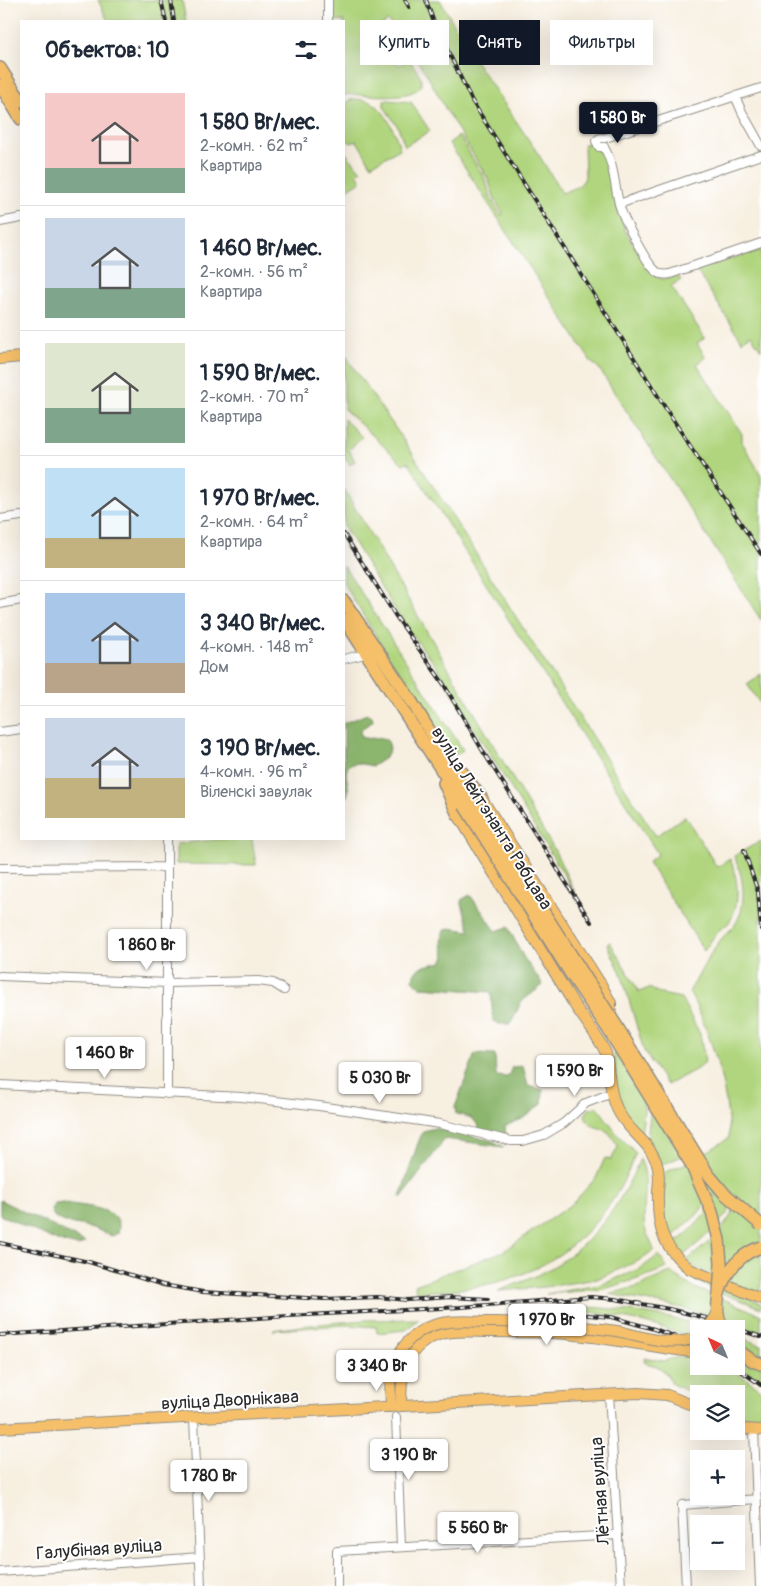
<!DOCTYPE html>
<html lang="ru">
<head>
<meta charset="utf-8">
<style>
  body { margin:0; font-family:Pangolin,sans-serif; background:#f6f6f7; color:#1f2937; height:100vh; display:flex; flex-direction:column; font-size:19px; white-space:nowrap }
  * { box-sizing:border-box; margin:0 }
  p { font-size:16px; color:#747a83 }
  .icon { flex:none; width:28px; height:28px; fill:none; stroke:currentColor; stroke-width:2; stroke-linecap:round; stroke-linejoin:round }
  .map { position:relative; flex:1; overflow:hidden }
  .panel { position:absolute; left:20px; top:20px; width:325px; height:820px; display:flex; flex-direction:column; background:#fff; border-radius:0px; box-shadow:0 5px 20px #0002 }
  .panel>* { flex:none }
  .guide { position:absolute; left:360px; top:20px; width:325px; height:45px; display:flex; gap:10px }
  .needle { width:32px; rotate:316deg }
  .tools { position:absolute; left:690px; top:1320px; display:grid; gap:10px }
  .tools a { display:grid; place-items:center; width:55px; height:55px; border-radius:0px; background:#fff; box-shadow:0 5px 20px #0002; font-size:25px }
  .price { position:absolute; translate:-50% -42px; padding:0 11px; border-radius:5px; background:#fff; color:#222; font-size:16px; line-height:32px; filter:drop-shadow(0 1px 2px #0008) }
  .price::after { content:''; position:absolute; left:50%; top:30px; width:15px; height:11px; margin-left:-8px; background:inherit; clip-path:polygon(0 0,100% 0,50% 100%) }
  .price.active { background:#111827; color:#fff }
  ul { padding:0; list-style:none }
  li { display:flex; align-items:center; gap:15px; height:125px; padding:0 25px }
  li+li { border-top:1px solid #e0e1e3 }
  li span { display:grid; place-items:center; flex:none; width:140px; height:100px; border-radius:0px; color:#555 }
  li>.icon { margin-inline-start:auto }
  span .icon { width:60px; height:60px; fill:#fffc; stroke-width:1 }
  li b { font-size:21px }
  h2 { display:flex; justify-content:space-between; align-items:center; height:60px; padding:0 25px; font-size:21px }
  .chip { padding:0 18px; border-radius:0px; background:#fff; box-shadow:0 5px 20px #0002; font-size:18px; line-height:45px }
  .chip.active { background:#111827; color:#fff }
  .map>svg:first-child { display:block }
</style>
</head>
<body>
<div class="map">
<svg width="761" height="1586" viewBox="0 0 761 1586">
  <rect width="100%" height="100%" fill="#fff"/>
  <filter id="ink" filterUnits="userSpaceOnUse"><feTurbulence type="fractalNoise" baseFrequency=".02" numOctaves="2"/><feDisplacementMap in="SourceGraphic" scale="10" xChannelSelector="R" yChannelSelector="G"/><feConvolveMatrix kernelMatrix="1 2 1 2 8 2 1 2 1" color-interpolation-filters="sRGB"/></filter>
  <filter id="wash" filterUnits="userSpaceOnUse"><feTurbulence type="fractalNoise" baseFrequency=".0096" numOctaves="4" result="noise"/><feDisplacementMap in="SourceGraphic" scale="20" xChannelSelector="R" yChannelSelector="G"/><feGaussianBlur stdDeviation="1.12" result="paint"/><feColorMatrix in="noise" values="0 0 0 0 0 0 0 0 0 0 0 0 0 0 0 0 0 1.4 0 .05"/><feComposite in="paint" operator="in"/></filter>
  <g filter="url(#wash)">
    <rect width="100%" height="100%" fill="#f7efe0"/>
    <!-- green -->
    <path fill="#b0d57e" stroke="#6e8054" d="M98 0H182L186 21H108Z
      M332 0H440L474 59 539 155 562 193C571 189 582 187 585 177L584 144 592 143 603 153 607 159 618 211 626 232 649 270 655 276 663 279 678 276 681 280 671 286 705 338 697 343 706 358 697 364 742 434V442L761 475V620L598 367 592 363 449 143 459 136 485 179 492 200 501 215 503 214 495 200 488 179 449 115 426 73 388 21 376 29 386 45 395 39 399 45 390 52 399 65 407 61 411 62 421 77V86C408 102 364 93 344 95V21H331Z
      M353 99C360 99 367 100 373 103 387 112 396 134 400 149L371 165 357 141 351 143 344 138V103Z
      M387 100 411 102 430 131 405 146 398 127 384 107V101Z
      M344 151 361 171 357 173 361 181 344 192Z
      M761 249V350L751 335 742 341 696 270Z
      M344 353C367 389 393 423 416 459 496 585 575 711 656 836L685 816 717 867 730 859C738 877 741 903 730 921 727 926 722 927 718 931 713 937 709 945 704 951L648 862 658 854 408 462 403 464 344 409Z
      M344 419 362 437 349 450 355 461 350 465 344 455Z
      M344 489 555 851 575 893 463 710 436 666 404 624 344 527Z
      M344 566 463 750 455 755 434 728 398 672 344 584Z
      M761 674V705L747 684Z
      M222 839H252L256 865 176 864V844Z
      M761 841V1295L700 1270 686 1261C705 1246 729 1227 736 1203L712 1231 682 1257 673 1245 691 1230 707 1212 719 1187 696 1216 670 1239 663 1216V1173L694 1160 729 1138C729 1092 711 1032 689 992 700 974 709 953 723 937 726 933 731 930 734 926 748 906 744 877 734 856Z
      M610 942 639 992 649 988 661 994 681 998 700 1034 705 1062 697 1069 667 1085 644 1051 621 973 607 944Z
      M616 1052 644 1097V1113L641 1135C615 1109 615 1089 614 1054Z
      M597 1106 617 1134 636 1153C629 1169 622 1186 612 1201 563 1272 498 1290 416 1292L415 1285 504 1251 573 1203 596 1178 605 1158 611 1160 618 1147C616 1143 613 1137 609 1133 600 1125 590 1130 585 1115L588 1110Z
      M651 1106 682 1156 662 1165 647 1140Z
      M640 1159C651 1181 641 1205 645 1228 647 1236 652 1243 654 1250L638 1261 597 1279 545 1287 498 1291C515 1284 535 1278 551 1268 594 1243 621 1204 640 1159Z
      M659 1255 667 1268 641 1278 604 1289 546 1294 600 1285 640 1269Z
      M681 1269 699 1279 761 1303V1308C735 1297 701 1289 681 1269Z
      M670 1272 692 1287 715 1296 712 1316 677 1307 609 1294 637 1287Z
      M721 1298 761 1315V1334L722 1320Z
      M548 1306C607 1306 658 1313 715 1329H699V1342C651 1320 600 1313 548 1306Z
      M419 1319 406 1330 377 1333 376 1327 346 1325 273 1330 309 1325 364 1320Z
      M736 1336 761 1345V1381L736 1364Z
      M683 1356 699 1358V1366H727L761 1389V1418L752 1419 736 1413V1394H699V1396L672 1384 666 1373 655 1366 644 1362 645 1358 663 1361Z"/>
    <!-- forest -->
    <path fill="#8cb66d" stroke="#5c704c" d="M367 714 372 716 373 721 364 727 360 732 362 737C372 742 388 730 390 749L385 758 373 766 357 763 349 765C341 777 355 789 344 800V723Z
      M470 895 496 931 508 927 524 958 543 985 521 1002 511 1024H498L493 1021 491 992 420 987 413 980 414 974 420 967 442 962 445 956 442 945 443 932 449 928 470 931 461 900Z
      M475 1054 495 1055 496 1076 508 1077 512 1067 523 1066 528 1086 543 1090 542 1104 522 1119 505 1126 506 1136 480 1131C475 1117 470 1117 456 1114L455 1107Z
      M435 1128 493 1141 504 1147 445 1139 402 1197H400L418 1143 423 1131Z
      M0 1200 85 1242 78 1246 57 1241 0 1215Z
      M63 1203C77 1205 107 1207 116 1218 120 1222 119 1228 118 1233L112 1236C103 1232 94 1228 85 1226 74 1223 53 1224 51 1209L55 1204Z"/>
  </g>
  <g filter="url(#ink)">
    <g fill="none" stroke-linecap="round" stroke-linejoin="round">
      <defs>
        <path id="minor" d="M328 0V21
          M735 96 742 112 761 146
          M604 147C615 166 614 186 620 207 624 220 646 263 656 271 660 275 665 275 670 274L761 243
          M604 147H599L596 141 600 138H605L761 88
          M619 204 761 155
          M0 222 21 218
          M0 519 21 516
          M0 604 21 600
          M344 659 369 653
          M0 732 21 729
          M167 839V1094
          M0 868 166 867
          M0 976 168 983 258 981 273 983 284 990
          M0 1085 242 1097 319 1106 440 1124 511 1141H523L544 1135 564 1123 586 1103 612 1093
          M609 1394 621 1586
          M396 1417 401 1546
          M194 1418 201 1586
          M754 1430 760 1586
          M0 1572 200 1557
          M337 1586V1551L618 1535
          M686 1586 682 1505 757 1499"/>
        <path id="major" d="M0 359 21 357
          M482 799 602 986 611 1003V1020
          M458 815 574 1004C585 1021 597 1035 606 1053 610 1075 609 1100 623 1119 633 1134 649 1143 656 1161 660 1171 659 1181 658 1191 657 1226 661 1246 690 1269L761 1299
          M390 1377 391 1407
          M401 1406C401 1381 402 1357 424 1342 444 1328 469 1332 491 1332 516 1332 542 1332 567 1334 611 1338 655 1348 699 1353
          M736 1426 745 1429 761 1430
          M0 1428 638 1393 667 1395 699 1408"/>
        <path id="highway" d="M0 68 21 101
          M0 85 21 119
          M344 601 412 702 472 800
          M344 619 464 805
          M462 772 482 799
          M444 783 458 815
          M736 1349 753 1361 761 1364"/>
      </defs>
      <!-- minor casing -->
      <use href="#minor" stroke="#918d86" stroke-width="10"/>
      <!-- major casing -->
      <use href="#major" stroke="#918d86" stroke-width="12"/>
      <!-- highway casing -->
      <use href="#highway" stroke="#918d86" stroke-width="14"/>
      <!-- minor -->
      <use href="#minor" stroke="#fff" stroke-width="8"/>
      <!-- major -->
      <use href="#major" stroke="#f6c06b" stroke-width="10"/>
      <!-- highway -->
      <use href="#highway" stroke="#f6c06b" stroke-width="11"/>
      <defs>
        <path id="rail" d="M161 0 166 21
          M171 0 174 21
          M405 0 409 7
          M426 0 433 20 472 101 668 412 761 554
          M344 534 395 615 443 683 484 753 591 922
          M744 850 758 892 761 929
          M0 1243 89 1262 163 1285 203 1292 324 1299 378 1297 407 1300 450 1297 488 1299
          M511 1308 611 1317 654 1329 699 1345
          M0 1335 288 1316 461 1307 591 1297 615 1299 669 1309 706 1318 761 1337
          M734 1366 761 1385"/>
      </defs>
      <!-- rail casing -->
      <use href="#rail" stroke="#2b2b2b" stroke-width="4"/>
      <!-- rail -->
      <use href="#rail" stroke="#fff" stroke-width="2" stroke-dasharray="5.5" stroke-linecap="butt"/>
      <defs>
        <path id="major-bridge" d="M707 1329 716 1316 718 1309
          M390 1377C395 1357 405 1339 424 1329 446 1318 471 1322 495 1322 536 1323 577 1325 617 1331 643 1336 674 1349 699 1336"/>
        <path id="highway-bridge" d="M472 800 616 1025 708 1174 724 1193 761 1225
          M464 805 574 979 608 1029 690 1162 712 1212 719 1240 721 1263 719 1293
          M723 1329C707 1298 729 1257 761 1247"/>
      </defs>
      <!-- major-bridge casing -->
      <use href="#major-bridge" stroke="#918d86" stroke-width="12" stroke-linecap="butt"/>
      <!-- highway-bridge casing -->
      <use href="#highway-bridge" stroke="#918d86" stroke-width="14" stroke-linecap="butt"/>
      <!-- major-bridge -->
      <use href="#major-bridge" stroke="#f6c06b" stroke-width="10"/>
      <!-- highway-bridge -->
      <use href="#highway-bridge" stroke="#f6c06b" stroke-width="11"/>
    </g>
  </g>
  <g text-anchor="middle" stroke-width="4" stroke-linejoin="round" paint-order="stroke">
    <!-- street labels -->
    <g font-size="18" fill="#2b2b2b" stroke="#fff">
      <text transform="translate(492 818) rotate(58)" y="6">вуліца Лейтэнанта Рабцава</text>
      <text transform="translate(230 1400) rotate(-3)" y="6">вуліца Дворнікава</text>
      <text transform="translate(600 1491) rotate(-94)" y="6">Лётная вуліца</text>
      <text transform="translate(99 1549) rotate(-4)" y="6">Галубіная вуліца</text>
    </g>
  </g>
</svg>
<div class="tools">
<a><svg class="needle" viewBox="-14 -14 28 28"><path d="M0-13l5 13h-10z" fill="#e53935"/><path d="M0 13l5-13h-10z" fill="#747a83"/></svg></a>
<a><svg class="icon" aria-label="layers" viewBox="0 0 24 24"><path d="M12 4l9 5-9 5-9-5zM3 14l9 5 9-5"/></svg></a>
<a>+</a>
<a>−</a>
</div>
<b class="price active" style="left:618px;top:144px">1 580 Br</b>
<b class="price" style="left:147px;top:971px">1 860 Br</b>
<b class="price" style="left:105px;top:1079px">1 460 Br</b>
<b class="price" style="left:575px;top:1097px">1 590 Br</b>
<b class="price" style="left:380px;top:1104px">5 030 Br</b>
<b class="price" style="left:547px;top:1346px">1 970 Br</b>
<b class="price" style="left:377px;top:1392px">3 340 Br</b>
<b class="price" style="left:409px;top:1481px">3 190 Br</b>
<b class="price" style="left:209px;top:1502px">1 780 Br</b>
<b class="price" style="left:478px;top:1554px">5 560 Br</b>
<div class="guide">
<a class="chip">Купить</a>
<a class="chip active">Снять</a>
<a class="chip">Фильтры</a>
</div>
<section class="panel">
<h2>Объектов: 10<svg class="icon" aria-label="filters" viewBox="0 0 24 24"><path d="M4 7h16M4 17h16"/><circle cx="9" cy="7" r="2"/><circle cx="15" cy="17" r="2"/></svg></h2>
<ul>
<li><span style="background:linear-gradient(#f6c9c9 75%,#7fa58c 0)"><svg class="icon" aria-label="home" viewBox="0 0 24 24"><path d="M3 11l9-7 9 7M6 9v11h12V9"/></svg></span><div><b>1 580 Br/мес.</b><p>2-комн. · 62 m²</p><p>Квартира</p></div></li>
<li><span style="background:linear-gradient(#c9d6e8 70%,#7fa58c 0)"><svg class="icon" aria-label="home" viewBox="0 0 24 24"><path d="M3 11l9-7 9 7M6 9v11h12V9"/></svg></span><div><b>1 460 Br/мес.</b><p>2-комн. · 56 m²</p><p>Квартира</p></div></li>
<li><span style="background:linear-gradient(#dfe7d0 65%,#7fa58c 0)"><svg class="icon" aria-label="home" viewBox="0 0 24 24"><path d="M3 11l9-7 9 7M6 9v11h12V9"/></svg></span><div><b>1 590 Br/мес.</b><p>2-комн. · 70 m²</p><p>Квартира</p></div></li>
<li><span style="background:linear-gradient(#bfe0f5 70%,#c2b280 0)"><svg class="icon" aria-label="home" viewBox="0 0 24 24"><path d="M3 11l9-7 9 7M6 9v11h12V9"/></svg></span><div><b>1 970 Br/мес.</b><p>2-комн. · 64 m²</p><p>Квартира</p></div></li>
<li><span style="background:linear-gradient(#a9c7e8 70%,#b9a48a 0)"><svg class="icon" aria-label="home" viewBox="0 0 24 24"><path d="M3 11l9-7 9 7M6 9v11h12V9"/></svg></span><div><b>3 340 Br/мес.</b><p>4-комн. · 148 m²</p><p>Дом</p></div></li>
<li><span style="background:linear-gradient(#c9d6e8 60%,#c2b280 0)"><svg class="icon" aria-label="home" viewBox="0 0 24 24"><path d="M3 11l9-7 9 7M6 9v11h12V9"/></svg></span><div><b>3 190 Br/мес.</b><p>4-комн. · 96 m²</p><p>Віленскі завулак</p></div></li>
</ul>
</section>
</div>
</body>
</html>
